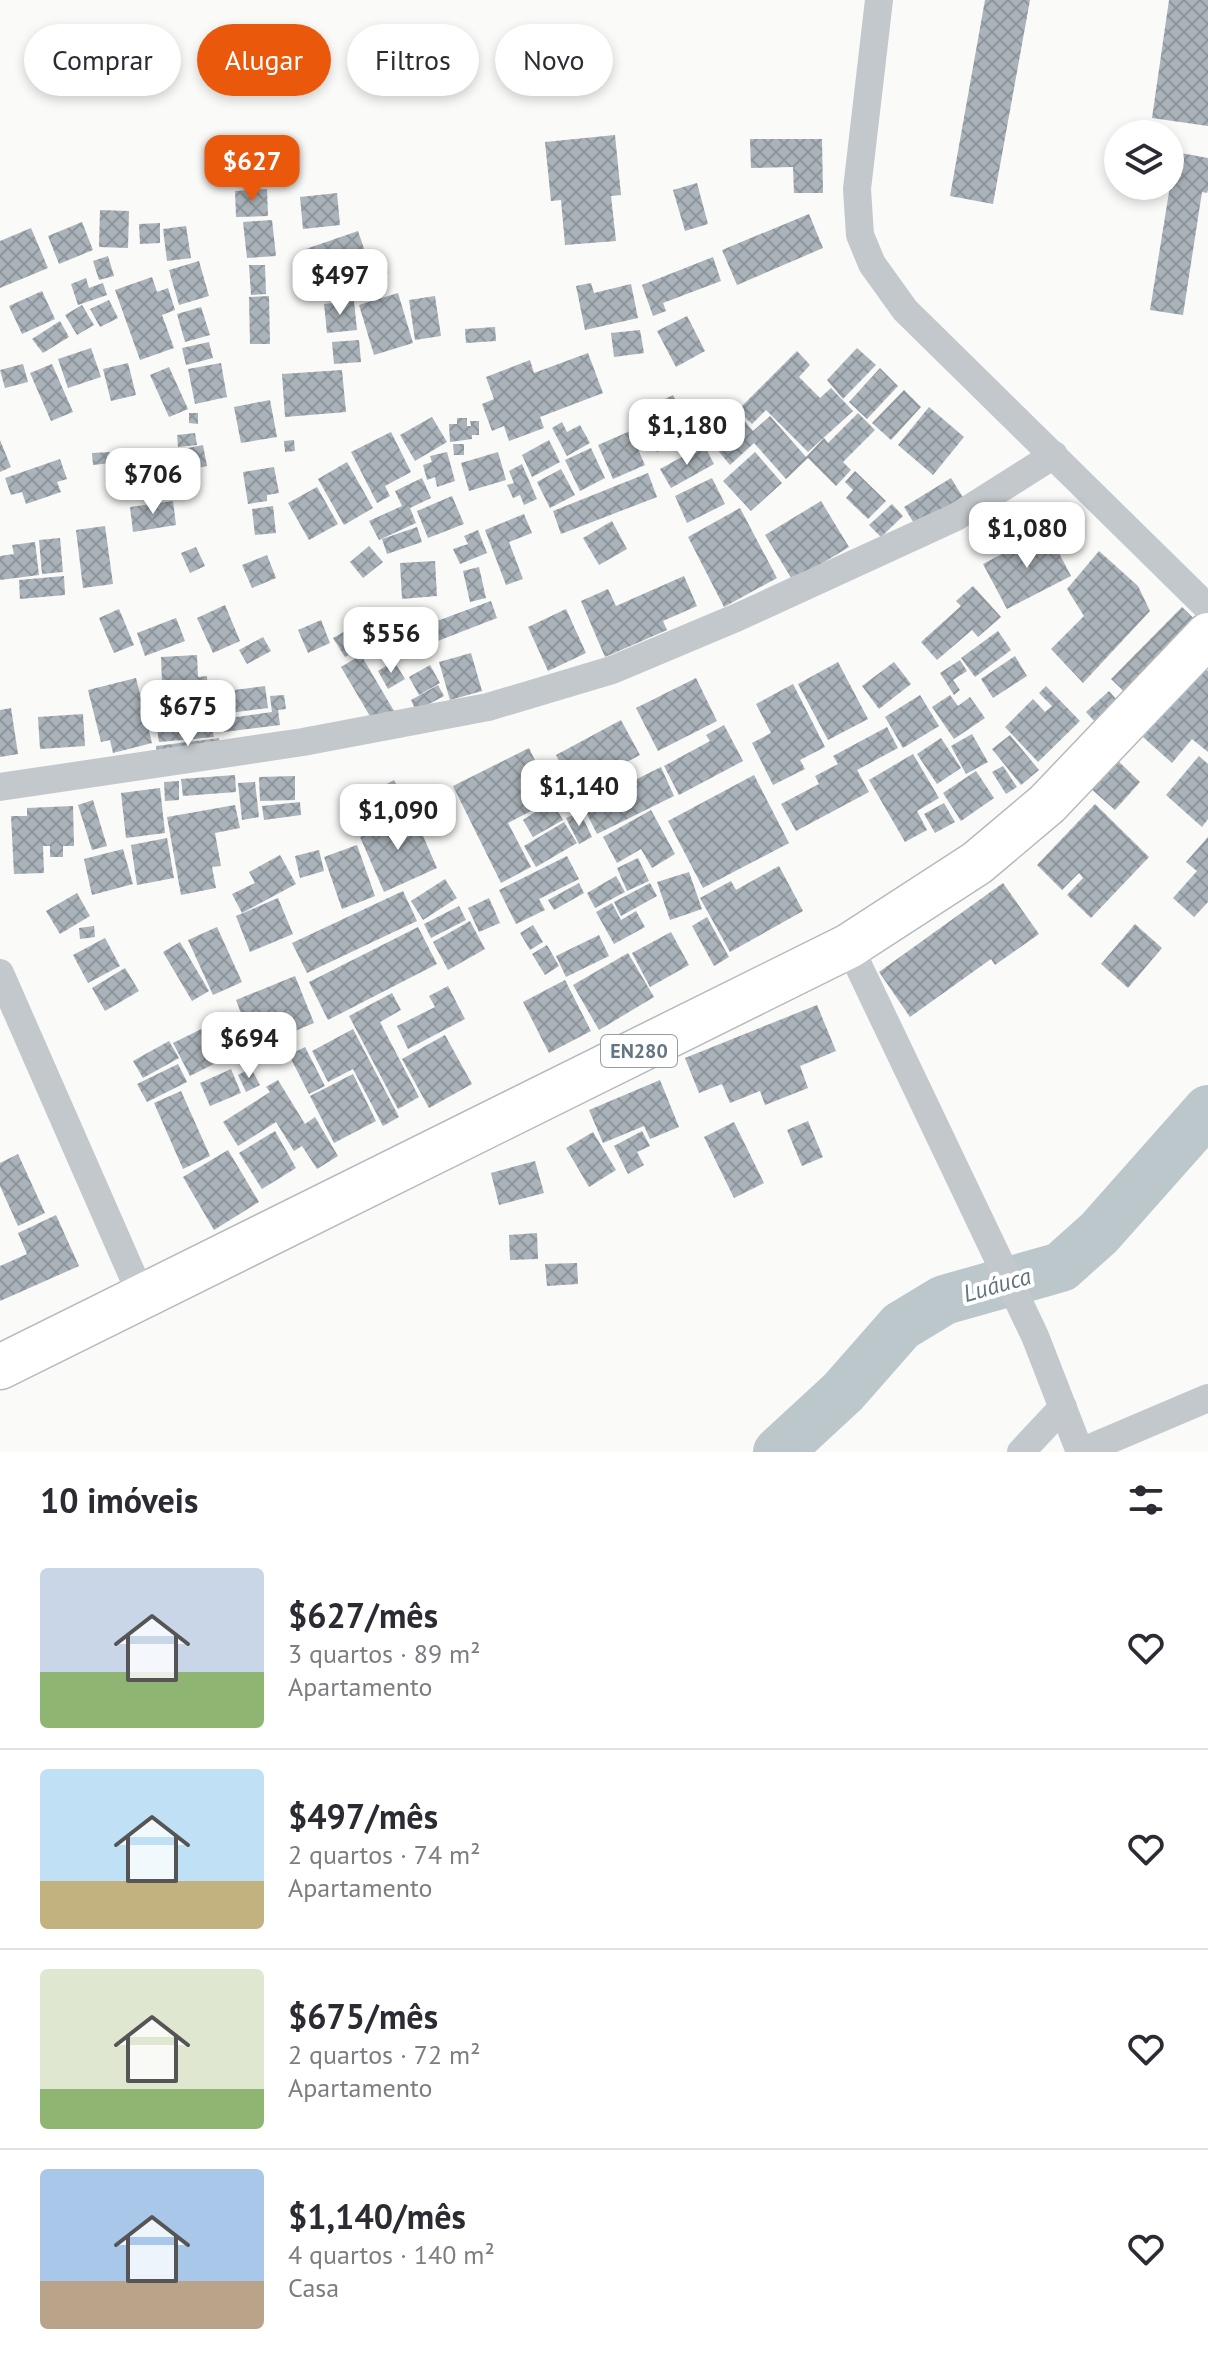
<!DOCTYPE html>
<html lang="pt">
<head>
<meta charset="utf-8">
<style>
  body { margin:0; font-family:"PT Sans",sans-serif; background:#f7f7f7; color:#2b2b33; height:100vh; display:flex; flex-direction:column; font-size:30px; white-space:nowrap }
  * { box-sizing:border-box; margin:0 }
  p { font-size:26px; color:#7c7c81 }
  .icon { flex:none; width:44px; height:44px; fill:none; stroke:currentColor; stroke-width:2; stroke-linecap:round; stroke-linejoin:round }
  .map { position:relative; height:1452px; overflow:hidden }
  .sheet { display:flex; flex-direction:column; background:#fff; flex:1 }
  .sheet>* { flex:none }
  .guide { position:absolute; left:24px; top:24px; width:800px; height:72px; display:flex; gap:16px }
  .buttons { position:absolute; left:1104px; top:120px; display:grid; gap:16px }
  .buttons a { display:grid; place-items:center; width:80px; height:80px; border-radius:50%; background:#fff; box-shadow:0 4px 12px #0003; font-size:40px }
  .price { position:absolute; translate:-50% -68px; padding:0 18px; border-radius:16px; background:#fff; color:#222; font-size:26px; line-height:52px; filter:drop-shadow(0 2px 4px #0008) }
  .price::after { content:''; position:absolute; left:50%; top:48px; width:24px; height:18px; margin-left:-12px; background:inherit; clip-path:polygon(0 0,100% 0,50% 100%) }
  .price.active { background:#ea580c; color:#fff }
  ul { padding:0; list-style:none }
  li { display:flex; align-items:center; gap:24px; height:200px; padding:0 40px }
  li+li { border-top:2px solid #e1e1e2 }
  li span { display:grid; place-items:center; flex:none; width:224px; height:160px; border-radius:8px; color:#555 }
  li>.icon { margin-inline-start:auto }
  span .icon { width:96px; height:96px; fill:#fffc; stroke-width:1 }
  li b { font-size:34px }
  h2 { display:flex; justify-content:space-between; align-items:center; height:96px; padding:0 40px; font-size:34px }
  .tag { padding:0 28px; border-radius:36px; background:#fff; box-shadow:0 4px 12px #0003; font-size:28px; line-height:72px }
  .tag.active { background:#ea580c; color:#fff }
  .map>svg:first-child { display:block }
</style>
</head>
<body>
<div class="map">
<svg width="1208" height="1452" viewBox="0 0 1208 1452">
  <defs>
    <pattern id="building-cross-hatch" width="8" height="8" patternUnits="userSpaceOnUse" patternTransform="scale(2)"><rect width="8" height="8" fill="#aab3b9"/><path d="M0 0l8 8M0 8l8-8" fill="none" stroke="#8e969c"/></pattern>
  </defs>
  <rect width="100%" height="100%" fill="#fafaf8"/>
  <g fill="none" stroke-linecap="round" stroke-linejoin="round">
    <!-- river -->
    <path stroke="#bbc7cb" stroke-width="50" d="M778 1452 843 1392 901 1326 944 1300 1061 1267 1099 1233 1208 1110"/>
  </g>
  <!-- building -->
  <path fill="url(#building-cross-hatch)" d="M985 0H1030L993 204 950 196Z
    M1169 0H1208V126L1152 118Z
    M615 135 621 195 611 196 616 241 565 245 561 200 551 201 545 142Z
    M750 139H822L823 193H794L793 167 751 168Z
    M1170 151 1208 158V190L1207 193 1202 192 1183 315 1150 310 1170 186Z
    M697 183 708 224 685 231 673 190Z
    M267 189 268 216 236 217 235 191Z
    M337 193 340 225 303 229 300 197Z
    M100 210 129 211 128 248 99 247Z
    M809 214 823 248 737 285 722 250Z
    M272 220 276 256 247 258 243 222Z
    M82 222 93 250 59 264 48 236Z
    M160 223V243L140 244 139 224Z
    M186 226 191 258 167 261 163 229Z
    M31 228 48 268 0 288V241Z
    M358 231 370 266 384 261 388 273 346 288 342 276 314 285 303 250Z
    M108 256 114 276 99 280 93 261Z
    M713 257 721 281 663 303 666 311 653 316 642 285Z
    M199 261 209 296 179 305 169 270Z
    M249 265H265L266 294 251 295Z
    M152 277 157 292 168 288 175 310 162 315 174 348 140 360 115 290Z
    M86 278 89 288 103 283 107 295 78 305 71 284Z
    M591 283 594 293 631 284 638 318 585 330 576 286Z
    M42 291 55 319 22 334 9 306Z
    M398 293 413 343 374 355 359 305Z
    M269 296 270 344H250L249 297Z
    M435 296 441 336 415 340 409 300Z
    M109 300 118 318 100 327 90 309Z
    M354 301 357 330 327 333 324 304Z
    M82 305 94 325 77 335 65 315Z
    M201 307 210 335 185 342 177 314Z
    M687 316 705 351 676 367 657 331Z
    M60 321 69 337 43 353 32 339Z
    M495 327 496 341 466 343 465 329Z
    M640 330 644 353 614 357 611 333Z
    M359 340 361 362 334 364 332 342Z
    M209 342 213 358 186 365 182 348Z
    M91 348 101 377 68 388 58 359Z
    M857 348 876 365 843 399 827 380Z
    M797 351 810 365 799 377 820 398 831 388 853 411 808 452 766 410 752 424 738 410Z
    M588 353 603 393 540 417 544 428 509 441 504 426 492 431 482 404 494 399 486 377 530 360 534 373Z
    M128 363 136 395 111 401 103 369Z
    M221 363 227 397 195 404 188 369Z
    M23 364 28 382 5 388 0 370Z
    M52 364 73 412 51 421 30 373Z
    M169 367 188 409 169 417 150 375Z
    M880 368 898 386 867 419 849 402Z
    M342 370 346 412 285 417 282 374Z
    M904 390 921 407 891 440 872 423Z
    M673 395 692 435 657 452 638 412Z
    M270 400 277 437 241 443 234 407Z
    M929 407 964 437 933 475 898 445Z
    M189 413H198V424L189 423Z
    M858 413 875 430 843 462 851 470 836 486 808 458 786 479 754 443 730 465 711 442 740 416 753 431 770 416 806 457 824 438 828 443Z
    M432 417 447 442 415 461 400 435Z
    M457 418H467V426H471L470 421H479V435H472V439L450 442 449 424H457Z
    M709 420 719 430 707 443 696 432Z
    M562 422 567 432 580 425 590 443 567 456 552 428Z
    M630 431 645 465 613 479 598 445Z
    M391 432 411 472 385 486 390 496 377 503 351 452Z
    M195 433 197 445 178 447 177 435Z
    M0 440 11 467 0 472Z
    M294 440 295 451 285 452 284 441Z
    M549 440 560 462 532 477 522 455Z
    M453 444H464V455H454Z
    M203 445 207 466 182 471 178 450Z
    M704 445 714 464 671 488 660 469Z
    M591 448 605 478 580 491 565 460Z
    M110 452 111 463 93 465 92 453Z
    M447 452 455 481 437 487 435 477 427 480 423 465 432 462 430 456Z
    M498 452 506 480 469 491 461 463Z
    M755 452 782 483 751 511 723 481Z
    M153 458 155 480 133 482 131 460Z
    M60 459 67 479 57 482 61 492 26 504 22 492 11 495 5 478Z
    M347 462 373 508 344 525 318 479Z
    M522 464 537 499 524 505 520 495 513 498 507 485 514 483 509 471Z
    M274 467 279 493 267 495V501L248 504 243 472Z
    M561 469 575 495 550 508 537 482Z
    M855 471 886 501 868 519 846 498 853 490 845 482Z
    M648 473 657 497 561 534 553 511Z
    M422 478 431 498 410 508 416 523 379 540 369 521 402 506 395 491Z
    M712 478 725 504 687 523 675 496Z
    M951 478 964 499 917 528 904 507Z
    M317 487 338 524 309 540 288 503Z
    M452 496 464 524 428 538 417 511Z
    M173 501 176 525 133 532 130 507Z
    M821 501 849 547 793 581 765 535Z
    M892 504 903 516 881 537 869 525Z
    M273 506 276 533 255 535 252 509Z
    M740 508 777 578 724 607 688 537Z
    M524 514 532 533 509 542 523 579 506 585 485 530Z
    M612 521 627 549 599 565 583 538Z
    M105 526 113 584 83 588 76 530Z
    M417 527 422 542 387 554 382 539Z
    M478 530 487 553 460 564 453 549 468 544 464 536Z
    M1047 530 1071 576 1007 609 983 564Z
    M60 538 63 572 42 574 39 540Z
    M35 542 39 575 0 580V556L14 554 12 545Z
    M369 546 383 562 363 578 350 562Z
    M196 547 205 566 190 573 181 553Z
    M1099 551 1138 586 1150 611 1083 683 1051 649 1084 616 1067 589Z
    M267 555 276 578 252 588 242 565Z
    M435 561 437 596 402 599 400 563Z
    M479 567 486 598 470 602 463 571Z
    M64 576 65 595 20 599 19 580Z
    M684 576 697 606 663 621 667 630 605 657 581 601 608 589 616 606Z
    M973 586 1001 617 978 637 972 630 937 660 921 642 961 606 956 601Z
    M491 601 497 618 435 642 429 624Z
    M225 605 240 641 213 653 197 618Z
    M1182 607 1208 632 1137 704 1111 679Z
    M119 609 134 645 114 653 99 618Z
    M566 609 586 653 548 671 528 627Z
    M394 614 403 627 379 645 370 632Z
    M176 618 185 641 145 656 137 633Z
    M321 620 330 643 308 653 298 630Z
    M347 630 358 650 345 657 333 638Z
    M998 631 1011 650 975 677 961 658Z
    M407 633 414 643 391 659 384 648Z
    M263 637 271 651 247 664 239 650Z
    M471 653 482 691 450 700 439 662Z
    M197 655 198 677 207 676 208 697 170 699 169 682 162 683 161 657Z
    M361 655 394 711 374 723 341 667Z
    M1015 656 1027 676 993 698 981 679Z
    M960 660 967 671 953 680 960 690 954 695 940 673Z
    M394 661 405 679 388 689 378 671Z
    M838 662 868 719 828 740 798 684Z
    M894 662 911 684 879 709 862 686Z
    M430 665 440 683 419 695 409 677Z
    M1203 667 1208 671V752L1192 739 1172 763 1143 737Z
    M136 678 152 743 113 753 110 740 101 742 88 690Z
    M696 678 717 721 658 751 636 708Z
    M793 684 825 747 800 760 805 769 773 785 752 743 771 733 756 704Z
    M438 685 444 696 416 711 411 700Z
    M265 686 268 708 221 714 218 692Z
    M1046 686 1080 721 1038 762 1005 727 1033 699 1045 712 1052 706 1039 693Z
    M1109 691 1128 712 1105 733 1086 712Z
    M284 695 286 709 278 710 280 725 224 732 222 719 272 712 270 696Z
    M920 695 939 726 903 748 885 717Z
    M950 695 958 706 970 697 985 718 954 739 932 707Z
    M208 699 210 717 155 722 153 705Z
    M11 708 18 754 0 757V710Z
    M83 714 85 746 40 749 38 717Z
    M210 719 214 737 159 742 157 728 192 725V721Z
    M621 720 640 755 574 790 556 755Z
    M724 725 743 761 679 795 664 766 710 741 706 735Z
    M887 727 898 748 857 770 869 792 796 831 781 804 819 784 815 776 838 764 833 756Z
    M972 734 988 762 966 774 951 746Z
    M1010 735 1039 770 1021 785 992 749Z
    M219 738 221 751 158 759 156 746Z
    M941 738 961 768 937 784 917 754Z
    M529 748 554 799 508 823 531 867 501 883 453 786Z
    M913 754 939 798 917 811 927 830 905 842 869 780Z
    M1199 756 1208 764V819L1202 827 1166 795Z
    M1115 758 1140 782 1115 810 1089 787Z
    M1003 766 1017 787 1006 794 992 772Z
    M661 767 674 796 597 834 583 806 600 797 596 789 615 780 619 788Z
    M976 771 994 798 961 821 943 793Z
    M235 775 236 792 183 796 181 779Z
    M754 775 789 843 703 888 668 821Z
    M295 776V800L260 801 259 777Z
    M394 780 408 806 385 819 378 805 367 811 361 798Z
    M179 781V800L165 801 164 782Z
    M255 782 259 817 242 820 238 783Z
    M160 788 165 833 126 838 121 793Z
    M93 800 107 846 92 850 78 805Z
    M552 801 563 820 533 837 523 820Z
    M300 802 301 815 264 820 262 806Z
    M944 803 955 822 935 833 924 814Z
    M1095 804 1149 857 1091 918 1067 895 1083 878 1079 873 1062 890 1037 865Z
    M235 805 240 828 215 833 221 866 212 867 216 888 181 895 167 817Z
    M73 806 74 846H63V857H50V846H43L44 873 14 874 11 816H27V808Z
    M651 810 675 854 652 868 641 849 617 863 603 837Z
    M580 812 592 837 579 844 566 818Z
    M413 813 437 868 384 892 360 837Z
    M564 822 577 843 536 867 524 846Z
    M1208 837V902L1194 917 1173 898 1197 871 1186 862Z
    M167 838 174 878 137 885 131 845Z
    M357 845 375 896 342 909 324 857Z
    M123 849 133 884 92 895 84 859Z
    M319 850 324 871 300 878 295 856Z
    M280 855 296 884 242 913 232 894 255 883 249 872Z
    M567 856 579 879 539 899 545 910 516 924 499 890Z
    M638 858 649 881 627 891 617 868Z
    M779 866 803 911 730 952 700 898 731 881 736 890Z
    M689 872 702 909 670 920 657 882Z
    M616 876 625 892 595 908 587 893Z
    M445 879 457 898 423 920 411 901Z
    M579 883 584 893 554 910 548 900Z
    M650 883 657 896 621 916 614 902Z
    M1003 883 1039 934 995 965 991 959 910 1017 879 972Z
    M403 891 417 921 307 973 292 943Z
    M77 893 90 916 60 934 46 911Z
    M278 898 293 934 250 952 236 916Z
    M489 898 500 923 479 932 468 908Z
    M612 903 621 920 636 911 645 927 614 944 596 912Z
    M459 906 466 920 431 938 424 924Z
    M707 917 729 957 714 966 692 926Z
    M470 921 485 949 448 970 433 942Z
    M1135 924 1162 948 1128 988 1101 964Z
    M533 925 543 942 530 950 520 933Z
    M94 926 95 937 80 939 79 928Z
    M217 927 242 982 213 995 188 940Z
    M418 927 437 964 328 1020 309 982Z
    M671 932 689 965 650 987 632 953Z
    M599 935 609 956 566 977 556 956Z
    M105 938 120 966 88 983 73 955Z
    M180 942 209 991 192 1001 163 952Z
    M547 945 559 966 545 975 532 954Z
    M628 953 654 997 599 1030 573 985Z
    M125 968 139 991 105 1011 92 988Z
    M295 976 314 1023 254 1048 236 1000Z
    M565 980 591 1031 549 1053 523 1002Z
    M448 986 465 1019 408 1049 397 1026 435 1007 429 996Z
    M392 993 401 1010 380 1022 419 1097 398 1109 349 1016Z
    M817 1005 836 1051 800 1066 808 1088 765 1105 760 1091 730 1103 722 1084 699 1093 685 1058Z
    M234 1013 250 1046 190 1076 173 1043Z
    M353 1029 399 1117 383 1126 353 1069 328 1082 312 1051Z
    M445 1035 472 1084 429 1108 402 1059Z
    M169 1041 179 1058 143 1078 133 1061Z
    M305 1047 325 1086 309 1094 289 1055Z
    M178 1064 187 1082 147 1102 137 1084Z
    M251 1068 260 1085 246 1092 238 1075Z
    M231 1069 241 1093 210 1106 200 1083Z
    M353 1074 376 1121 334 1143 310 1096Z
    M278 1080 305 1124 315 1117 338 1156 317 1169 302 1146 294 1151 276 1122 238 1146 223 1122 270 1092 266 1087Z
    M660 1080 679 1127 650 1139 644 1126 603 1143 589 1110Z
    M181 1091 210 1156 183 1169 154 1103Z
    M808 1121 823 1157 802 1166 787 1130Z
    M734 1122 764 1183 734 1198 704 1137Z
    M275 1131 296 1168 262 1189 239 1153Z
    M642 1131 650 1146 637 1152 644 1165 628 1174 614 1146Z
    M593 1132 616 1170 589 1187 566 1148Z
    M228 1150 259 1202 214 1230 183 1177Z
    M18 1154 45 1213 18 1226 0 1186V1163Z
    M535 1161 544 1193 499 1205 491 1173Z
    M56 1215 79 1266 0 1301V1266L27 1254 18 1233Z
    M537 1233 538 1259 510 1260 509 1235Z
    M577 1263 578 1284 547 1286 545 1264Z"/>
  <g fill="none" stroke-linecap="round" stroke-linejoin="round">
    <defs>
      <path id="primary" d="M0 1367 849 946 977 863 1047 804 1208 635"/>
    </defs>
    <!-- primary casing -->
    <use href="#primary" stroke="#b5babe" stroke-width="47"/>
    <!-- street -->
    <path stroke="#c3c8cc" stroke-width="28" d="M879 0 857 189 860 235 872 264 905 310 1208 608
      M0 787 303 742 488 707 612 670 738 617 956 517 1054 455
      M849 946 1035 1336 1080 1452
      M0 973 142 1297
      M1021 1452 1063 1407
      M1081 1452 1208 1398"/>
    <!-- primary -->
    <use href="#primary" stroke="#fff" stroke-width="44"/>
  </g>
  <g text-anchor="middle" stroke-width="8" stroke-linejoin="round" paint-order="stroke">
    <!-- shield labels -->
    <rect fill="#fff" stroke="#939fa8" stroke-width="2" x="601" y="1035" width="76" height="32" rx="6"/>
    <g font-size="20" font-weight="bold" fill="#657683">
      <text x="639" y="1058">EN280</text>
    </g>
    <!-- water labels -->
    <g font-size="24" font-style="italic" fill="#60757c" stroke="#fff">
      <text transform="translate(997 1285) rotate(-16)" y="8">Luáuca</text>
    </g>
  </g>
</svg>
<div class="buttons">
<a><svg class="icon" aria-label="layers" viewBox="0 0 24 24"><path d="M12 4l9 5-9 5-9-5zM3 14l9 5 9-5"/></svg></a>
</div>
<b class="price active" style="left:252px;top:203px">$627</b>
<b class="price" style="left:340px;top:317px">$497</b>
<b class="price" style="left:687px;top:467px">$1,180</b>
<b class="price" style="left:153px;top:516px">$706</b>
<b class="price" style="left:1027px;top:570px">$1,080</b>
<b class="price" style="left:391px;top:675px">$556</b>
<b class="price" style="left:188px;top:748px">$675</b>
<b class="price" style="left:579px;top:828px">$1,140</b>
<b class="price" style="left:398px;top:852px">$1,090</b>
<b class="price" style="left:249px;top:1080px">$694</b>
<div class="guide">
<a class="tag">Comprar</a>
<a class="tag active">Alugar</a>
<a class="tag">Filtros</a>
<a class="tag">Novo</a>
</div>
</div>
<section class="sheet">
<h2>10 imóveis<svg class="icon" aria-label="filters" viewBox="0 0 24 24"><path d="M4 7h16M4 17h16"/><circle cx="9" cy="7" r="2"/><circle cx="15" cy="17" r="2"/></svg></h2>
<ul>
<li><span style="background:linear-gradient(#c9d6e8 65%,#8fb573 0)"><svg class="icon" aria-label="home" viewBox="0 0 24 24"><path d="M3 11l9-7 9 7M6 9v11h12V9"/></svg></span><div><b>$627/mês</b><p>3 quartos · 89 m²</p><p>Apartamento</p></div><svg class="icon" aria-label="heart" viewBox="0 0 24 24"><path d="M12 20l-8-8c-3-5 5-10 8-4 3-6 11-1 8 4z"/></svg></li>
<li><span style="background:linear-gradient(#bfe0f5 70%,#c2b280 0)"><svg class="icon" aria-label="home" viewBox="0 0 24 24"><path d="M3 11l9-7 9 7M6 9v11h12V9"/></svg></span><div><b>$497/mês</b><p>2 quartos · 74 m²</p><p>Apartamento</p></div><svg class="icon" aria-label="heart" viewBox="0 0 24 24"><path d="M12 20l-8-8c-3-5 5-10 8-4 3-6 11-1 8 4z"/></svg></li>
<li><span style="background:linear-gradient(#dfe7d0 75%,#8fb573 0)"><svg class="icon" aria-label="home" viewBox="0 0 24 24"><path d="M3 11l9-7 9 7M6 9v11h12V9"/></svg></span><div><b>$675/mês</b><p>2 quartos · 72 m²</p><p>Apartamento</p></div><svg class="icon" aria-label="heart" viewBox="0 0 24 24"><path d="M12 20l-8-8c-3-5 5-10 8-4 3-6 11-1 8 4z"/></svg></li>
<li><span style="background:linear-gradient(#a9c7e8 70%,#b9a48a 0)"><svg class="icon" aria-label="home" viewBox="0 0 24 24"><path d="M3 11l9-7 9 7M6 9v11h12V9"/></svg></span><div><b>$1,140/mês</b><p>4 quartos · 140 m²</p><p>Casa</p></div><svg class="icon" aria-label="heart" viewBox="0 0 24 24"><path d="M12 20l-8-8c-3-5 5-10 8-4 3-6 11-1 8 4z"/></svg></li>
</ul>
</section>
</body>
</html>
